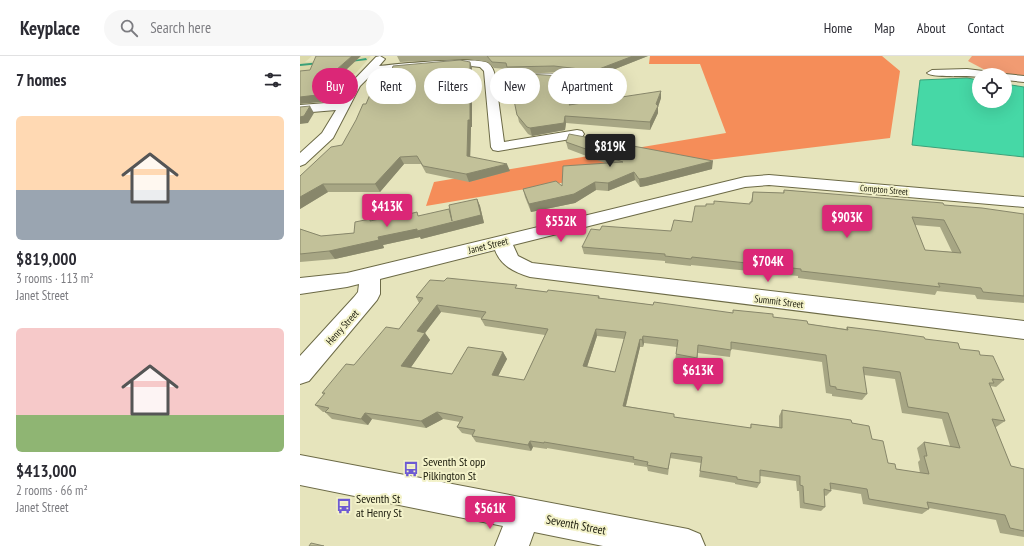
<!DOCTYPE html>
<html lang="en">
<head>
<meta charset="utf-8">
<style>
  body { margin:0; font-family:"PT Sans Narrow",sans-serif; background:#f7f7f7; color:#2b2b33; height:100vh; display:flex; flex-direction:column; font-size:15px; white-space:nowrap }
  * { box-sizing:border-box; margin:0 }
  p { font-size:13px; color:#7c7c81 }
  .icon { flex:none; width:22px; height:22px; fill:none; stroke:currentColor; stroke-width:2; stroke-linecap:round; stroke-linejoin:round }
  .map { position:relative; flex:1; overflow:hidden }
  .drawer { display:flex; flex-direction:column; background:#fff; width:300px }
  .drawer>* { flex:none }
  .guide { position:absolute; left:12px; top:12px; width:380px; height:36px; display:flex; gap:8px }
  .controls { position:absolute; left:672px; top:12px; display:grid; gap:8px }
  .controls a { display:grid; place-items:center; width:40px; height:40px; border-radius:50%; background:#fff; box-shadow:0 4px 16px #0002; font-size:20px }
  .price { position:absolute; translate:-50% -34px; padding:0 9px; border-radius:4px; background:#db2777; color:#fff; font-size:13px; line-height:26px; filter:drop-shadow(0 1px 2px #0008) }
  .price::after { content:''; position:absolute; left:50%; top:24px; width:12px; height:9px; margin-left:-6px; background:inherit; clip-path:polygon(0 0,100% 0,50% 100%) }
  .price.on { background:#222; color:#fff }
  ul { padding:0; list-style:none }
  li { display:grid; align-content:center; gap:8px; height:212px; padding:0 16px }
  li span { display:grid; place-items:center; height:124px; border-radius:6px; color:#555 }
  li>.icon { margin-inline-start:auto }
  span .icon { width:72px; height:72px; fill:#fffc; stroke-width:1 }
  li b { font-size:17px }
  h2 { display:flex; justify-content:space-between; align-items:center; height:48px; padding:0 16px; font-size:17px }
  .chip { padding:0 14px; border-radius:18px; background:#fff; box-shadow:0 4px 16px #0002; font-size:14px; line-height:36px }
  .chip.on { background:#db2777; color:#fff }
  header { display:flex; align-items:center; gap:24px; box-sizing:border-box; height:56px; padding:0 20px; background:#fff; border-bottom:1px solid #e1e1e2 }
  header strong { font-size:19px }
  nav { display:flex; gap:22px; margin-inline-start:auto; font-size:14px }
  .search { width:280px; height:36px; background:#f7f7f7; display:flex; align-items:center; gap:10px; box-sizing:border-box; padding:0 14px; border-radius:22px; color:#7c7c81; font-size:15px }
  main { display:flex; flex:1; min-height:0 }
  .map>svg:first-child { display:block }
</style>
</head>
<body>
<header>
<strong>Keyplace</strong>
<div class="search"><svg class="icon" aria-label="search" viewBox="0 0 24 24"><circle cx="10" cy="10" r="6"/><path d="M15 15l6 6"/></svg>Search here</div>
<nav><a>Home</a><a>Map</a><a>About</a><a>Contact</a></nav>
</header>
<main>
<section class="drawer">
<h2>7 homes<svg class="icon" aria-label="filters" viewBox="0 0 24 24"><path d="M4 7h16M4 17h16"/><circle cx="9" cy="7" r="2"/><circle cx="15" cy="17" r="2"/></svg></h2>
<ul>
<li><span style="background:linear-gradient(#ffd9b3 60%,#9aa5b1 0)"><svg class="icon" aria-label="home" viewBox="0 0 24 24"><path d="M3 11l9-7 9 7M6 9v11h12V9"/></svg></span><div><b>$819,000</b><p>3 rooms · 113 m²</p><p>Janet Street</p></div></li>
<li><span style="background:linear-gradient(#f6c9c9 70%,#8fb573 0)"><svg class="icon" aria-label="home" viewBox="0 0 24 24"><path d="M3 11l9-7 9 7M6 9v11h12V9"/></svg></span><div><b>$413,000</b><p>2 rooms · 66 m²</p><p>Janet Street</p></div></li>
</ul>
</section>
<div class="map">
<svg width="724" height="490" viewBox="0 0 724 490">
  <rect width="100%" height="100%" fill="#e6e4bc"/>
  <!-- built -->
  <path fill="#dbd9a9" d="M0 0H12L5 6 71 0 55 18 0 21Z"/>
  <!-- green -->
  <path fill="#f19b72" d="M672 0H724V21L687 15 668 5Z"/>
  <!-- forest -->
  <path fill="#f58d59" d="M350 0H582L600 15 590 82 360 110 126 150 134 126 426 77 400 8H349Z"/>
  <!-- water -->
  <path fill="#46d8a6" stroke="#3ba179" d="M667 22 679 24V45H705V28L724 31V101L612 89 620 24Z"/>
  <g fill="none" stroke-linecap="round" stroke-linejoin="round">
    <!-- stream -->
    <path fill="#3ba179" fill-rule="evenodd" d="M66 2 67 4 50 6 49 5Z
      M21 6 20 8 0 10V8Z"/>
    <defs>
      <path id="minor" d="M80 0 85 3 79 10C98 8 175 0 188 7 192 10 194 15 195 20 234 16 276 16 315 26L318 38 316 40H308L306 30 296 28 230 23 196 27 204 86 277 74 282 75 284 78 282 81 277 82 198 95 193 94 191 91 184 15 180 11 162 9 73 17 60 30 33 82 5 108 0 110V97L22 77 36 54 0 57V49L40 46 51 27 76 1Z
        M667 13 691 16 696 19H679V21C669 19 631 22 627 17L632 14Z
        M705 18 724 20V26L705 24V19H701Z
        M469 119 724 141V151L469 129 445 131 213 189 218 200 232 207 724 265V283L230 221C214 216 201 210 195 194L80 223V238L77 244 9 325 0 328V300L54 241 58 236 59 228 47 231 0 238V222L47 217 445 121Z
        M0 399 388 473 400 478 405 490H303L234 476 229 490H195L203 470 0 429Z"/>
    </defs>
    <!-- minor casing -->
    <use href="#minor" stroke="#6c6a46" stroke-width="2"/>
    <!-- minor -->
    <use href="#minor" fill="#fff" fill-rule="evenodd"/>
  </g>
  <!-- wall -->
  <path fill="#a7a684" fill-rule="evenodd" d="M97 0H348L300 19 298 21 255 16 208 17 207 13 194 12 188 6 168 3 100 6Z
    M170 6 172 12V71H171L170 101 210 115 169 126 126 117 121 108H104L80 136H28L0 153V120L42 89 66 48 90 20Z
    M209 20 291 22 292 29 277 48 361 42 358 51V57L350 74 266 67 265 74 232 80 228 78 219 66Z
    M266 86 412 113 346 130 340 131 335 124 308 135 296 134 275 147 231 156 225 141 223 133 262 130 305 107 268 93Z
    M484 134 644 149 724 158V247L677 243 675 239 637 235 635 239 498 222V220L391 209V210L365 207V205L284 198 282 191 300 174 371 175 392 166 406 150 414 148H450L451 146 453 136 483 137ZM615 169 640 171 652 196 625 194Z
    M177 143 180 150 184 167 121 183 120 181 83 189 84 192 35 203 0 206V173L21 180 54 177 70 163 71 165 89 161V163L119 160 151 157Z
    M218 232 247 236 299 240 300 242 353 249 433 257V254L473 261 508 268 546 273 547 271 625 283 680 299 704 324 696 331 690 330 705 365 696 371H695L711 410 724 413V481L700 477 696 464 629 452V453L622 458 563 448 561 438 531 433V435L526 440 524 439 525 451 521 455 500 452 499 435H497L496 425 460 420V427L457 432 435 428V427L399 421 401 407 370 402 368 419 348 415 347 411 334 409V407L247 392V393L233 391 231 395 176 386 172 380V379L162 377 157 371 160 366 143 363 126 372 72 363 68 369 32 363 25 356H23L15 349 24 339 22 337 54 309 99 273 119 247 116 241ZM141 256 182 262 181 263 185 270 245 279 224 324 198 320 207 303 203 296 152 318 111 311 130 284 125 277ZM297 280 324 283 315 316 287 311ZM344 287 377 291 375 305 396 309 398 297 430 301 431 293 522 306 526 337 532 338V340L562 344 567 338 564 319 595 323 602 357 642 363 650 390 624 386 617 392 620 404 618 406 620 417 596 413 588 407 572 383 552 367 482 354 479 360V371L451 368 450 372 374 361V358L326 350 340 291H343Z"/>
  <!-- shaded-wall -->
  <path fill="#88876b" d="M52 0H61L32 27 21 46 0 48V41L28 21Z
    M333 0H348L300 19 298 21 297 15 299 13Z
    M170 6 172 12V71H171L170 108 167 100Z
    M291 22 292 29 270 56 269 49Z
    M361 35V42L358 51V57L350 74V66L356 48Z
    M10 50 14 57 8 67 0 68V61Z
    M265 60 266 67 265 74 232 80 230 72Z
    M100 101 104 108 80 136 75 128Z
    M413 105 412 113 346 130 340 131 339 123Z
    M207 108 210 115 169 126 166 118Z
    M334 116 335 124 308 135V127Z
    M295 126 296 134 275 147 231 156 229 148Z
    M23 128 28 136 0 153V141Z
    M177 143 180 150 184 167 121 183 120 181 83 189 84 192 35 203 29 195 78 181 149 153 152 160Z
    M137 249 141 256 125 277 130 284 107 317 101 310 117 275Z
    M296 273 297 280 285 317 283 310Z
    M343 280 344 287 343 291 342 284Z
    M340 283V291L324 357 323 350Z
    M203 296 207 303 195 326 192 319Z
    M137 356 143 363 126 372 121 365Z
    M65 357 72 363 68 369 61 363Z
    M230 385 233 391 231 395 228 389Z"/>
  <!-- building -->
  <path fill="#c2c199" stroke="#88876b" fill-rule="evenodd" d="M16 0H52L28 21 17 39 0 41V15L10 14Z
    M187 0H333L299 13 297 15 254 10 207 11 206 7 192 6Z
    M160 4 170 6V64H168L167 100 207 108 166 118 123 110 117 100 100 101 75 128H23L0 141V120L31 91 42 89 56 64 63 48H66L74 29 79 21 90 20 93 10Z
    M229 18 291 22 269 49 361 35 356 48 358 50 350 66 265 60 264 67 230 72 227 71 217 59 209 20Z
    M10 50 4 60 0 61V51Z
    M269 78 413 105 346 122 339 123 334 116 308 127 295 126 274 138 229 148 223 133 256 125 262 130 263 110 323 106 266 86Z
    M484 134 643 147 644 149 682 152 724 158V240L683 236 681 232 638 227 640 231 501 215V213L392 201 391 203 365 200V198L282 191 291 173 300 174 302 170 371 175 374 164 392 166 395 150H406V148H414V145L450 148V146H452L453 136 484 137ZM612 161 644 164 661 197 625 194Z
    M177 143 181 159 117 175V173L78 181 79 184 29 195 0 198V173L21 180 54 177 55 166 70 163V165L89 161V163L117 156 118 160 149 153 152 165 149 149Z
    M147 222 217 229 215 232 247 236 248 234 299 240 298 242 353 249 354 246 433 257V254L473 258V261L507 265 508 268 548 274 547 271 580 275 624 281 625 283 658 287 660 293 679 295 680 299 693 300 704 324 692 323 694 327H689L705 365 692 363 711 410 724 413V475L710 472 705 459 627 446 629 453 569 443 567 433 530 427 531 435 524 433 525 451 504 447 503 430 500 429V420L460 414V427L437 423V421L400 415 402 401 371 397 368 413 347 409 348 406 333 403 334 401 244 386V387L230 385 228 389 172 380 175 374 157 371 163 361 137 356 121 365 65 357 61 363 25 356 29 352 15 349 25 337H22L46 308 54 309 86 271 99 273 123 242 116 241 130 224 144 225ZM137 249 186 256 181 263 248 273 224 324 192 319 203 296 168 291 152 318 101 310 125 277 117 275ZM296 273 326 276 315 316 283 310ZM343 280 378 284 376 298 397 302 398 289 431 294V286L526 299 530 330 536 331V333L567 338 563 311 600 316 608 351 648 357 660 392 624 386 627 400H624L629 418 596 413 595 408 588 407 583 385 572 383 569 370 552 367 551 364 482 354V372L451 368V372L374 361V358L323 350 340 283 342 284Z
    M11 487 24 490H9Z"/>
  <!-- icons -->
  <defs>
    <symbol id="bus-bare" viewBox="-9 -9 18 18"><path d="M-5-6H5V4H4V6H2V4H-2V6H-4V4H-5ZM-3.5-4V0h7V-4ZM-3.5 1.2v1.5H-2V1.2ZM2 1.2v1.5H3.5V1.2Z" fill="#6d5ad3" stroke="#f3f2c9" stroke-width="2.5" paint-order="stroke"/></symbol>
  </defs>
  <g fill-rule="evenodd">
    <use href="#bus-bare" x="100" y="402" width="22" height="22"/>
    <use href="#bus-bare" x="33" y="439" width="22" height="22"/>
  </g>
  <g text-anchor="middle" stroke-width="4" stroke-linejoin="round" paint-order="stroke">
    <!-- far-street labels -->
    <g font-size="9" fill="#202011" stroke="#f3f2c9">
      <text transform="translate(584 134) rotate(5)" y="3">Compton Street</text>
    </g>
    <!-- street labels -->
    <g font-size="10" fill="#202011" stroke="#f3f2c9">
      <text transform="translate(188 189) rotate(-14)" y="4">Janet Street</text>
      <text transform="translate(479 245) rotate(7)" y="4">Summit Street</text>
      <text transform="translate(42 271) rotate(-48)" y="4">Henry Street</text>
    </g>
    <!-- near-poi labels -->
    <g font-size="12" fill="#202011" stroke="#f3f2c9" text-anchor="start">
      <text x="123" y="410">Seventh St opp<tspan x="123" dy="14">Pilkington St</tspan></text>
      <text x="56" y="447">Seventh St<tspan x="56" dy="14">at Henry St</tspan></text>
    </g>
    <!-- near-street labels -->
    <g font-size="12" fill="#202011" stroke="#f3f2c9">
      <text transform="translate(276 469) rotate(11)" y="4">Seventh Street</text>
    </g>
  </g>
</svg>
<div class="controls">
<a><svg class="icon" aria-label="locate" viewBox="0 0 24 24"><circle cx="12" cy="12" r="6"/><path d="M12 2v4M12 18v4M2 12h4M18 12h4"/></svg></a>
</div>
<b class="price on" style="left:310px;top:112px">$819K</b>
<b class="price" style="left:87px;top:172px">$413K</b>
<b class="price" style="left:547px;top:183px">$903K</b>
<b class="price" style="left:261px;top:187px">$552K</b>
<b class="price" style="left:468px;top:227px">$704K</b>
<b class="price" style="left:398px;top:336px">$613K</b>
<b class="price" style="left:190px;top:474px">$561K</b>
<div class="guide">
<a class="chip on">Buy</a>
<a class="chip">Rent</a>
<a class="chip">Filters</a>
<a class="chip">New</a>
<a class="chip">Apartment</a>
</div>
</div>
</main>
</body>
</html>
